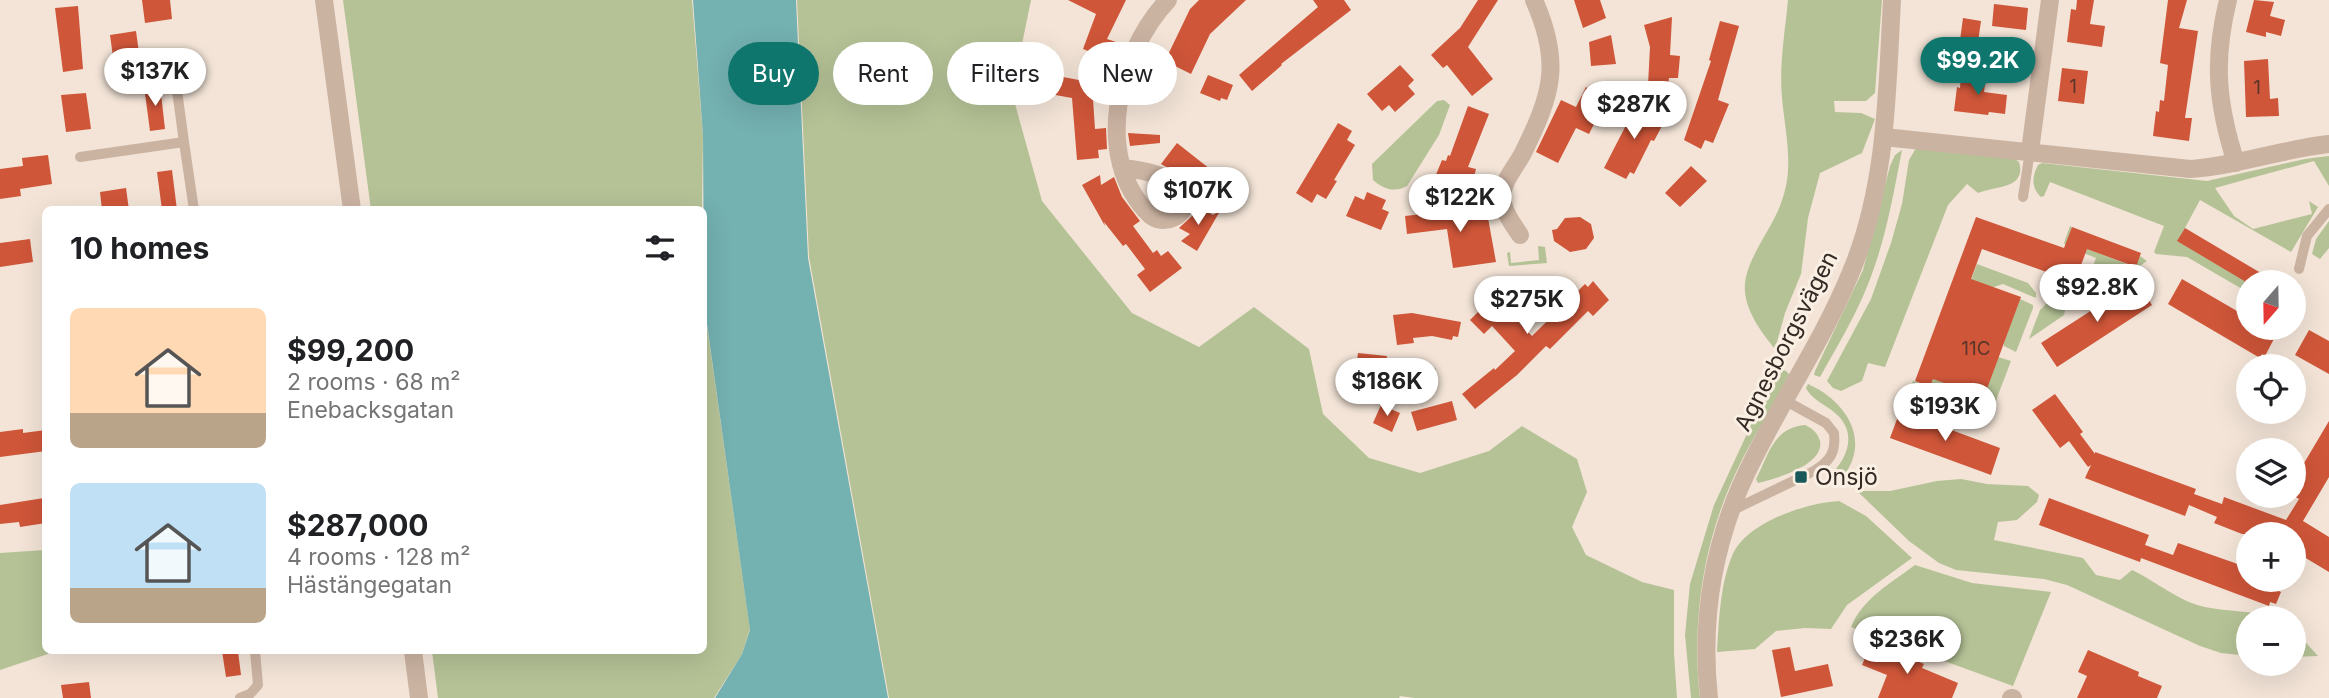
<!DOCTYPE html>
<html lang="en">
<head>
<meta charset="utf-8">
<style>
  body { margin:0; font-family:Inter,sans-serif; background:#f6f6f6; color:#202124; height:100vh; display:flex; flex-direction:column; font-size:26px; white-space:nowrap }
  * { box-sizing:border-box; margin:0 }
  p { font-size:23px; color:#757577 }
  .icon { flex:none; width:38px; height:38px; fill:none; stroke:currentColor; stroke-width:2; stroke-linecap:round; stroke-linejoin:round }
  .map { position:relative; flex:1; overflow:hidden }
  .sheet { position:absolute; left:42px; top:206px; width:665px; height:448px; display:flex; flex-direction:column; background:#fff; border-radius:10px; box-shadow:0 7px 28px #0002 }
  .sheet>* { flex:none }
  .guide { position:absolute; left:728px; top:42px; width:665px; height:63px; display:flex; gap:14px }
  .needle { width:46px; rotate:200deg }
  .buttons { position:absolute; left:2236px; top:270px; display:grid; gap:14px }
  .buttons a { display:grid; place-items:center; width:70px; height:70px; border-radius:50%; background:#fff; box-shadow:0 7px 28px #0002; font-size:35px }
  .price { position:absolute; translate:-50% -60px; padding:0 16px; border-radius:24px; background:#fff; color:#222; font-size:23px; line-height:46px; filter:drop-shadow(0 2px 4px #0008) }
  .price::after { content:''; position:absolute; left:50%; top:42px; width:21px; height:16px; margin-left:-10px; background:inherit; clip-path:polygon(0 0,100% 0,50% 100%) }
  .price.selected { background:#0f766e; color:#fff }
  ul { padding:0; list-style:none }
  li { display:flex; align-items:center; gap:21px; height:175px; padding:0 28px }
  li span { display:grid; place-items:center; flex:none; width:196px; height:140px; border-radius:10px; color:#555 }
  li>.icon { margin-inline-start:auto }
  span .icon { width:84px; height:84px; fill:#fffc; stroke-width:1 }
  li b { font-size:30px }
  h2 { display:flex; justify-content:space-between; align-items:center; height:84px; padding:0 28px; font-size:30px }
  .pill { padding:0 24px; border-radius:32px; background:#fff; box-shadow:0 7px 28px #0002; font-size:24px; line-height:63px }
  .pill.selected { background:#0f766e; color:#fff }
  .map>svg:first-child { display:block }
</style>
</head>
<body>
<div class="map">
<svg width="2329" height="698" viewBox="0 0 2329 698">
  <rect width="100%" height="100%" fill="#f3e4d7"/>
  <!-- green -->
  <path fill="#b5c296" d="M343 0H692L703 136 702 210H371Z
    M797 0H1031L1012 93 1042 201 1132 313 1199 347 1254 307 1309 349 1323 414 1369 458 1420 473 1489 451 1522 426 1577 459 1587 492 1572 527 1586 555 1642 582 1674 590V653L1677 698H1415L1400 696 1399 698H889L809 257Z
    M1788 0H1882L1875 93 1866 101H1834L1835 112 1861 113 1875 119 1862 153 1820 173 1808 218 1801 274 1785 313 1775 349C1762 333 1747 313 1745 292 1742 263 1772 230 1781 203 1795 167 1785 134 1782 97 1779 65 1785 32 1788 0Z
    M1444 100 1450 105 1439 135 1407 186C1395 193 1383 189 1373 180L1372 164 1437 101Z
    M1916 148 2015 159 2019 162C2027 189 1995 186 1978 193L1967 184 1948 205 1885 367 1868 363 1862 381 1841 391 1833 388 1827 381 1871 299 1891 243 1902 204 1909 160Z
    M1902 150C1894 191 1887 232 1873 271 1860 309 1839 343 1820 377L1814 375 1815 371 1863 270 1890 166 1895 155Z
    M2329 156V186L2314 161 2215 188 2234 216 2253 229 2312 214 2309 201 2318 207 2291 252 2200 200 2178 241 2249 283V293L2187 257 2156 254 2154 252 2164 226 2050 182 2044 196 2041 197C2031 188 2032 176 2038 165L2042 163 2207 181 2305 159Z
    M2329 221V248L2320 259 2312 254 2316 239Z
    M2070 226 2072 227 2067 241 2135 267 2140 256 2147 261 2090 300H2081L2096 258 2066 246 2064 243Z
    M1538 246 1545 247 1547 263 1509 266 1507 253 1510 252 1511 263 1539 260Z
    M1977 264 2028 283 2036 293V298L2003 284 1994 287 1957 387 1961 389 1959 396 1992 410 1989 422 1986 424 1908 392 1913 381 1930 387Z
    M2020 299 2033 305V308L2016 352 2004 346V342Z
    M2047 303 2065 310 2064 315 2029 339 2040 310Z
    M704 305 750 629 742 654 714 698H438L432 651H704Z
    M1998 357 2011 361 1995 403 1984 399V397Z
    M1409 363 1436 368 1433 386 1405 381Z
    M1776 367 1786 371 1789 374C1775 405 1755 433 1740 464 1704 536 1691 618 1700 698H1691L1685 635 1690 584 1714 505 1758 410 1772 371Z
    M1808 384C1849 402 1873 445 1839 481L1829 476C1848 459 1858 432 1835 413 1826 405 1811 399 1806 388Z
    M1805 425C1812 428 1818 433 1820 441 1825 465 1775 479 1758 483L1756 479C1769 454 1773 428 1805 425Z
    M1961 479 1987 484 2028 486 2039 495 2037 502 2017 520 1998 522 1994 540 2083 558 2096 575 2120 580 2132 570C2157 582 2178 601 2205 607 2228 612 2252 610 2275 618H2249V656L2221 653 2200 646 2067 585 2044 579 1956 570 1939 563 1909 541 1857 491H1890L1937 481Z
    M1839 501 1866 516 1912 558 1847 605 1831 629 1805 628 1776 631 1755 649 1717 652C1719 621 1720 585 1732 556 1746 522 1806 503 1839 501Z
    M45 550 46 651H49L48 654 0 670V553Z
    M1915 565 1972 583 2051 592 2013 686 1851 627C1863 598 1891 583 1915 565Z
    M2294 631 2298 634 2318 656 2294 657Z"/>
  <!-- water -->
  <path fill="#74b1b1" d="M693 0H796L808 258 888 698H715L742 654 750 630 704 303 703 136Z"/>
  <!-- building -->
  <path fill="#cf5639" d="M142 0H170L172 19 145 23Z
    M1068 0H1126L1107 39 1119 43 1113 61 1083 49 1096 14Z
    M1199 0H1246L1210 34 1191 74 1165 61 1190 9Z
    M1313 0H1344L1351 10 1281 64 1282 65 1252 91 1239 75 1318 7Z
    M1478 0H1498L1468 47 1493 79 1472 96 1447 65 1443 68 1431 55 1460 28Z
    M1574 0H1600L1606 18 1583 28Z
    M2077 0H2094L2090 24 2105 26 2102 47 2067 42 2071 9 2076 10Z
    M2168 0H2187L2179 28 2198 31 2185 118H2192L2189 141 2153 136 2156 111 2159 112 2160 100 2164 101 2168 65 2160 63Z
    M2254 0 2274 2 2270 16 2285 20 2281 36 2266 32V37L2246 32Z
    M1994 4 2028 8 2026 30 1992 26Z
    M78 6 83 69 63 72 55 8Z
    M1672 17 1670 55 1680 56 1678 78H1669L1668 86 1648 85 1650 47 1644 25Z
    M1963 18 1981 21 1978 42 1960 40Z
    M1720 21 1739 26 1718 100 1729 104 1713 143 1705 140 1701 149 1684 140 1711 61 1709 60Z
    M136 31 140 60 114 64 110 35Z
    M1611 35 1616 64 1591 66 1589 42Z
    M2268 59 2270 99 2278 98 2279 116 2246 117 2244 61Z
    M1400 65 1414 80 1408 86 1415 94 1395 112 1389 105 1382 111 1367 94Z
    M2062 68 2088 71 2084 104 2058 101Z
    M1036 72 1079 80H1111L1108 99H1093L1095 129 1106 128 1107 149 1098 150 1099 158 1077 160 1072 98 1033 91Z
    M1961 74 1986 77 1984 92 2007 95 2005 114 1989 112 1988 115 1954 111 1957 87 1960 88Z
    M1208 75 1233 85 1227 100 1221 98 1220 101 1200 93Z
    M160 85 165 129 150 131 144 86Z
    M1586 87 1607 98 1589 134 1576 128 1558 163 1536 152 1561 100 1576 107Z
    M86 93 91 129 66 132 61 95Z
    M1638 102 1658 112 1654 120 1663 124 1654 141 1651 140 1634 174 1630 172 1626 179 1604 168Z
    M1468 106 1489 114 1468 167 1476 169 1470 192 1433 182 1442 160 1446 161 1448 155 1450 156Z
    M1338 123 1352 131 1347 140 1355 145 1334 180 1337 181 1326 199 1317 194 1312 203 1296 193Z
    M1128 133 1160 135V143L1130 146Z
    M1177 143 1210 169 1192 191 1179 174 1161 164Z
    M48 155 52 184 20 189 21 196 0 199V169L23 166 22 158Z
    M1691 166 1707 181 1680 207 1665 193Z
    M172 170 177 210H162L157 172Z
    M1100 175 1101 185 1114 177 1122 197 1140 221 1133 226 1153 253 1157 250 1161 256 1168 251 1182 268 1150 292 1137 275 1145 269 1126 244 1123 246 1104 222 1105 226 1082 185Z
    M126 188 129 210H102L100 192Z
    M1367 192 1386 200 1382 209 1389 212 1381 230 1346 216 1355 196 1364 200Z
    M1195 204 1213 215 1220 211 1197 251 1181 241 1190 234 1179 228 1192 216Z
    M1486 207 1496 262 1453 268 1447 229 1407 234 1405 216Z
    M1580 217 1591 224 1594 238 1586 249 1570 252 1554 241 1552 230 1557 229 1565 218Z
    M1976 217 2064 248 2072 227 2141 253 2136 267 2087 249 2067 303 2045 295 2052 274 1982 249 1971 279 2021 297 1984 397 1933 379 1930 387 1915 381Z
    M2185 228 2276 282H2246L2177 241Z
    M30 239 33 262 0 267V243Z
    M2182 279 2249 318V327H2264L2276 335 2265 356 2262 354 2260 358 2168 304Z
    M1593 281 1609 300 1593 316 1588 311 1550 349 1546 346 1517 375 1475 409 1462 394 1494 368 1495 370 1515 351 1492 326 1484 334 1470 320 1499 291 1513 305 1507 310 1532 336 1585 284 1588 287Z
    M2137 281 2152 305 2057 367 2041 343Z
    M1412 313 1461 322 1458 337 1453 336 1452 340 1432 336 1413 338 1414 343 1397 345 1393 315Z
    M2309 330 2329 341V374L2295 355Z
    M1358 353 1387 356 1382 393 1353 390Z
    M2055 394 2083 432 2080 434 2095 454V452L2196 489 2194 494 2222 504 2224 497 2286 520 2299 499 2294 496V480L2329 421V477L2303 521 2329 537V572L2294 551V534H2242L2214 523 2217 517 2189 505 2185 516 2085 478 2091 465 2088 467 2069 441 2060 448 2032 410Z
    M1452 401 1457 420 1417 431 1411 412Z
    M1381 405 1400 413 1392 432 1373 423Z
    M1900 411 2000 448 1991 475 1890 438Z
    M23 429V433L46 430V451L0 457V432Z
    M44 498 46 523 20 527 19 522 0 524V505Z
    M2049 498 2149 535 2145 545 2173 555 2178 543 2249 568V579H2277L2274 589 2281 592 2276 604 2270 602 2269 606 2141 558 2140 562 2039 525Z
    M1872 642 1924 664 1922 668 1958 683 1952 698H1878L1887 675 1862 665Z
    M1790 647 1795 671 1828 664 1833 686 1781 697 1772 650Z
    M2088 650 2139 672 2138 676 2162 686 2157 698H2077L2087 676 2078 672Z
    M222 651H238L241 675 226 677Z
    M89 682 91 698H63L61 685Z"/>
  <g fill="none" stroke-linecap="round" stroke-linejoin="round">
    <!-- service -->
    <path stroke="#cbb3a2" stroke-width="10" d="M175 76 184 142
      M80 157 184 142 194 210
      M2023 197 2030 151
      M2299 269 2307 236 2329 209
      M1733 510 1814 471C1830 461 1836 453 1834 433L1826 423 1786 401
      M240 698 250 694 258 685 255 651"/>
    <!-- minor -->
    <path stroke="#cbb3a2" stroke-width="18" d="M2228 0C2213 61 2217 104 2236 163
      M1884 137 2190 169C2237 166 2282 149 2329 144
      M2030 151 2050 0
      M1122 168C1142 170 1173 174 1182 196 1191 216 1162 228 1149 214 1092 157 1118 53 1168 0
      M1520 235C1512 223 1499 206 1503 191 1505 178 1517 165 1523 153 1552 94 1562 63 1534 0
      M2011 698H2013"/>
    <!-- tertiary -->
    <path stroke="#cbb3a2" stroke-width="18" d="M324 0 352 210
      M413 651 419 698
      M1709 698C1701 625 1712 552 1741 485 1773 412 1821 346 1851 272 1887 186 1887 91 1892 0"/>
  </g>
  <!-- markers -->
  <rect fill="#185859" stroke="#faefe3" stroke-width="2.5" x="1794" y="470" width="14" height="14" rx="3.5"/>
  <g text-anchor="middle" stroke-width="6" stroke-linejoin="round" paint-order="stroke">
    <!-- number labels -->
    <g font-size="19" fill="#5c342a">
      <text x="2073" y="93">1</text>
      <text x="2257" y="94">1</text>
      <text x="1976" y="355">11C</text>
    </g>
    <!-- street labels -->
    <g font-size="23" fill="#352925" stroke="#faefe3">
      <text transform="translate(1786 341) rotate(-63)" y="8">Agnesborgsvägen</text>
    </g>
    <!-- poi labels -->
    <g font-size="23" fill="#352925" stroke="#faefe3" text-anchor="start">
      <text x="1815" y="485">Onsjö</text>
    </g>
  </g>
</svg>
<div class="buttons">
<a><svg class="needle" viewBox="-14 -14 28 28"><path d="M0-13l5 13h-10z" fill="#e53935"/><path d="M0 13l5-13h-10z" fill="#757577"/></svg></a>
<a><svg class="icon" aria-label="locate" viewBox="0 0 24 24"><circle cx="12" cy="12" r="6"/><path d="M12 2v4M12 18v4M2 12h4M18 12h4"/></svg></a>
<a><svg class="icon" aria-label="layers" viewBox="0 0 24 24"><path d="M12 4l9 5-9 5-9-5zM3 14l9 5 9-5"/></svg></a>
<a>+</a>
<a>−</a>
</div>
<b class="price selected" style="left:1978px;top:97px">$99.2K</b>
<b class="price" style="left:155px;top:108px">$137K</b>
<b class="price" style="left:1634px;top:141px">$287K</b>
<b class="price" style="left:1198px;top:227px">$107K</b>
<b class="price" style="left:1460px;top:234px">$122K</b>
<b class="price" style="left:2097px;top:324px">$92.8K</b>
<b class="price" style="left:1527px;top:336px">$275K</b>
<b class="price" style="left:1387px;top:418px">$186K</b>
<b class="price" style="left:1945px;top:443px">$193K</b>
<b class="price" style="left:1907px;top:676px">$236K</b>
<div class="guide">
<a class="pill selected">Buy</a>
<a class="pill">Rent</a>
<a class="pill">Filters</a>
<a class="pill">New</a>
</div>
<section class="sheet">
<h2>10 homes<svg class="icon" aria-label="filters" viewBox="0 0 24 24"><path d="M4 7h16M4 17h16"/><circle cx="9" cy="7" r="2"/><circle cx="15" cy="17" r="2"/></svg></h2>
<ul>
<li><span style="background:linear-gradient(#ffd9b3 75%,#b9a48a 0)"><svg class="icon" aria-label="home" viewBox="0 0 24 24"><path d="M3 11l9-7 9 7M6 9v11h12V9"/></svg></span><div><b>$99,200</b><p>2 rooms · 68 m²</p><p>Enebacksgatan</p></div></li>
<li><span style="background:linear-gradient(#bfe0f5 75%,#b9a48a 0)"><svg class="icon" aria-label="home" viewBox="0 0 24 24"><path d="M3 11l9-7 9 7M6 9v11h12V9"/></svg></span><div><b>$287,000</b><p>4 rooms · 128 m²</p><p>Hästängegatan</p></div></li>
</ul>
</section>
</div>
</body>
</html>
